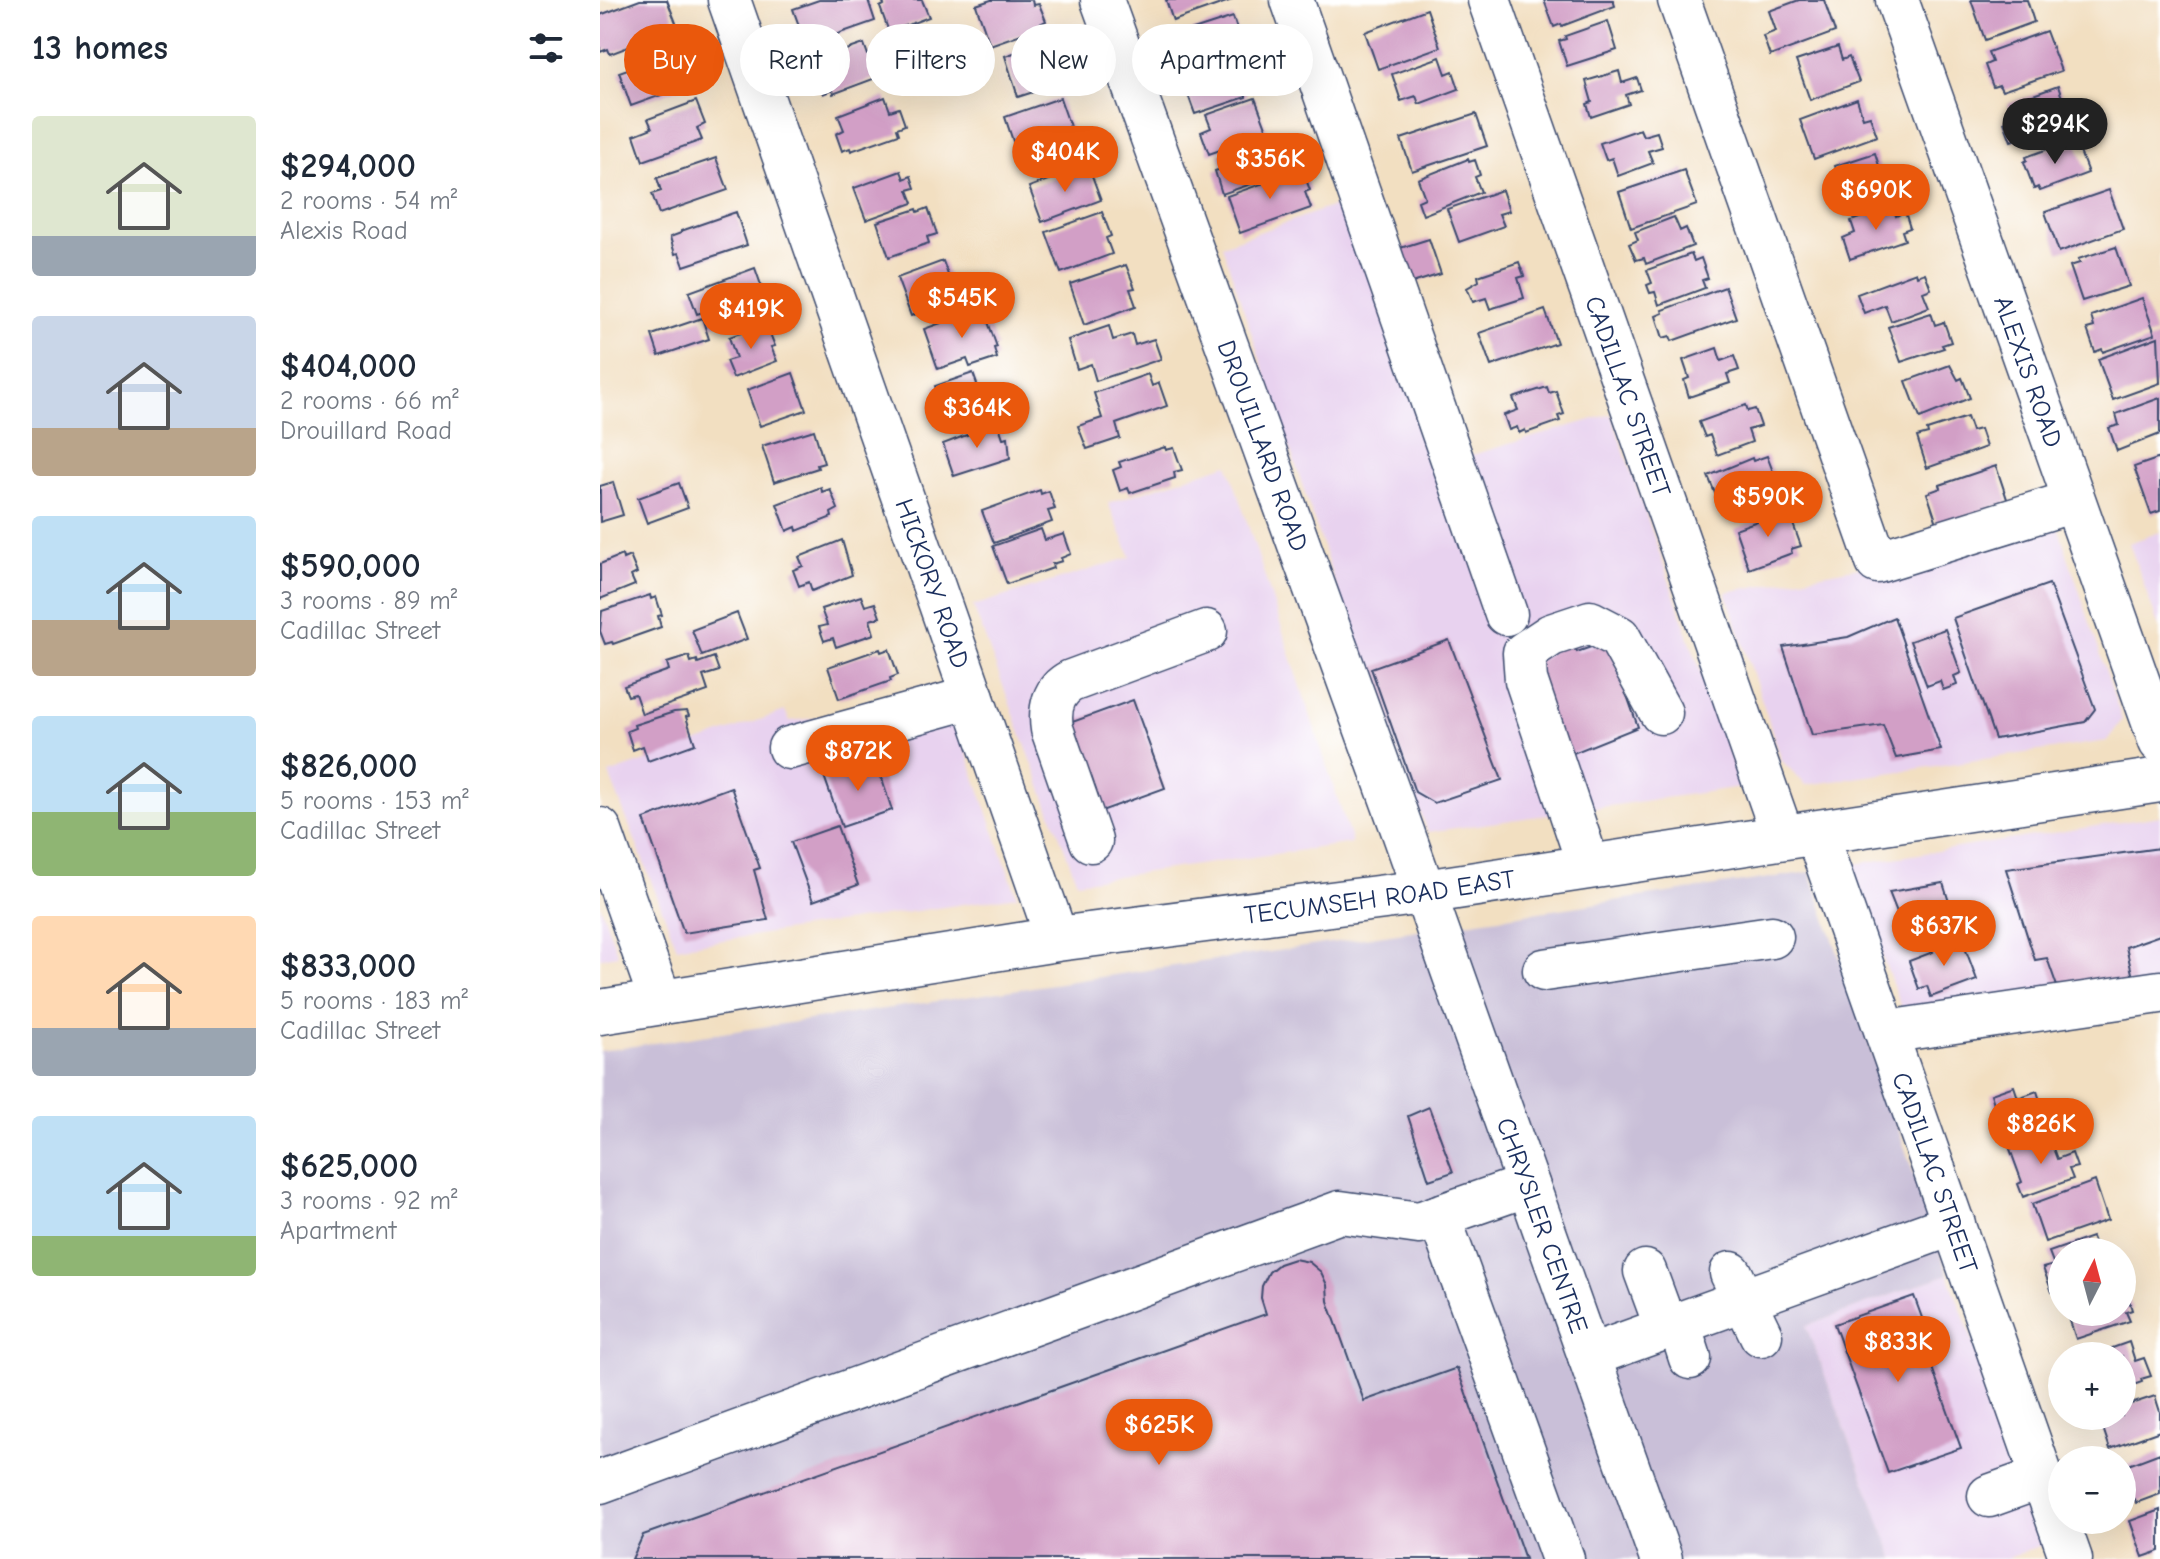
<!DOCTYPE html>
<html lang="en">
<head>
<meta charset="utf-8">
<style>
  body { margin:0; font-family:"Comic Neue",sans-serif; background:#f6f6f7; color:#1f2937; height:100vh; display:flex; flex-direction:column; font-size:30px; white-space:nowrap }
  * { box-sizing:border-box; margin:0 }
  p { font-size:26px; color:#747a83 }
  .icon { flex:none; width:44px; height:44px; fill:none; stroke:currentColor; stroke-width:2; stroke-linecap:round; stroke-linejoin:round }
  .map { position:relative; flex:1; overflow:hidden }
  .side { display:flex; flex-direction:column; background:#fff; width:600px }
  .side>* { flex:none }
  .top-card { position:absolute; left:24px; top:24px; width:760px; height:72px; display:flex; gap:16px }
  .needle { width:52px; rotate:6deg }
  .buttons { position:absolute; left:1448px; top:1238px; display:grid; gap:16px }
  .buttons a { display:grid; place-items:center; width:88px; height:88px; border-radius:50%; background:#fff; box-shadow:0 8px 32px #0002; font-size:40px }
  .price { position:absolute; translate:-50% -68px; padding:0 18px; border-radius:28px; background:#ea580c; color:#fff; font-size:26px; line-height:52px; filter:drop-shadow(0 2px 4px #0008) }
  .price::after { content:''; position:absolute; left:50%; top:48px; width:24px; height:18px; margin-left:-12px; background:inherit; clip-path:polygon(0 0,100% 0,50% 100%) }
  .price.selected { background:#222; color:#fff }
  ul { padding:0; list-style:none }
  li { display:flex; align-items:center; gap:24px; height:200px; padding:0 32px }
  li span { display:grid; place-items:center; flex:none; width:224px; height:160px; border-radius:8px; color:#555 }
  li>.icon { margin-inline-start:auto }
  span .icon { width:96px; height:96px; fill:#fffc; stroke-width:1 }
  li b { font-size:34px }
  h2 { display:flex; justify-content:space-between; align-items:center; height:96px; padding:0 32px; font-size:34px }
  .chip { padding:0 28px; border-radius:36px; background:#fff; box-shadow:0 8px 32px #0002; font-size:28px; line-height:72px }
  .chip.selected { background:#ea580c; color:#fff }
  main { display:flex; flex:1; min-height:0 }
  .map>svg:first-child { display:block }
</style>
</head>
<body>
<main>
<section class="side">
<h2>13 homes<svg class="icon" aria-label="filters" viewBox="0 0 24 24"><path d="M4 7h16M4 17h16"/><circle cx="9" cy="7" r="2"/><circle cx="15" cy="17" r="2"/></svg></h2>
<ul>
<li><span style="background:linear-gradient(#dfe7d0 75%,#9aa5b1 0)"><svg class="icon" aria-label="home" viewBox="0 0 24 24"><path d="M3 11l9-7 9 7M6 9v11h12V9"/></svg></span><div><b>$294,000</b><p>2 rooms · 54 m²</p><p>Alexis Road</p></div></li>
<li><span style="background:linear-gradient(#c9d6e8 70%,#b9a48a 0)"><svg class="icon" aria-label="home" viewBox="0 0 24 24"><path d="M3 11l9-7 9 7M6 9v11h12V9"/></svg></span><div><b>$404,000</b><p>2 rooms · 66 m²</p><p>Drouillard Road</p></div></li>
<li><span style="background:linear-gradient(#bfe0f5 65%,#b9a48a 0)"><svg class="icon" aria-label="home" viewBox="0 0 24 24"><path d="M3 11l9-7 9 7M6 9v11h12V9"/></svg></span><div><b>$590,000</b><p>3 rooms · 89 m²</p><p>Cadillac Street</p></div></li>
<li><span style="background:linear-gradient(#bfe0f5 60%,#8fb573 0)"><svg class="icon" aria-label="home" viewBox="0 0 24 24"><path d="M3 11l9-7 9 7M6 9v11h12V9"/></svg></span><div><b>$826,000</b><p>5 rooms · 153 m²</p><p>Cadillac Street</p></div></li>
<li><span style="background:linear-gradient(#ffd9b3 70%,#9aa5b1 0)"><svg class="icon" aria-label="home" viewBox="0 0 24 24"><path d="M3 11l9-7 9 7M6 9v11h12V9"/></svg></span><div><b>$833,000</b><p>5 rooms · 183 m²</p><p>Cadillac Street</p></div></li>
<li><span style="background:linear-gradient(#bfe0f5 75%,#8fb573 0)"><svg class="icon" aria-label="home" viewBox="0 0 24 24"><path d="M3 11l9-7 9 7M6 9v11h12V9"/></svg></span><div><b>$625,000</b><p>3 rooms · 92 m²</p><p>Apartment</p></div></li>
</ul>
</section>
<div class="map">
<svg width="1560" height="1559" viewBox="0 0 1560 1559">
  <rect width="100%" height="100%" fill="#fff"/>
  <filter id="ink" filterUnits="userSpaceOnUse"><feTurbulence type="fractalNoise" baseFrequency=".0125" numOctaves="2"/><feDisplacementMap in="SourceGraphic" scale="16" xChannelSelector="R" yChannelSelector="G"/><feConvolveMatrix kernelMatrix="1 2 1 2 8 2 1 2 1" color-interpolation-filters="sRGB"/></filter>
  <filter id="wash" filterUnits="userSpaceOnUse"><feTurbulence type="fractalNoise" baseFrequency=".006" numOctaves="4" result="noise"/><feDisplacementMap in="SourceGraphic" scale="32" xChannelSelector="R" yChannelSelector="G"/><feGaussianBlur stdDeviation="1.8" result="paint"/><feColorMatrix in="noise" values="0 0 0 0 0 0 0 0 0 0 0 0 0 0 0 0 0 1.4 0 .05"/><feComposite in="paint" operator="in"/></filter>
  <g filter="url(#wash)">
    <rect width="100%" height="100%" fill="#f2dfc1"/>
    <!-- built -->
    <path fill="#e8d2ef" d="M771 193 862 458 1011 414 1141 787 828 832 747 619 622 245Z
      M628 464 752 843 477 882 373 606 531 557 508 503Z
      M1450 502 1522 720 1507 741 1206 785 1182 761 1126 592 1281 563Z
      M1560 532V630L1529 543Z
      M349 703 417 896 77 947 9 774 185 711 190 721Z
      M1560 816V1006L1312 1038 1249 865Z
      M0 904 18 955 0 958Z
      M1348 1274 1448 1543 1406 1559H1294L1206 1326Z"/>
    <!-- industrial -->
    <path fill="#c9bfd8" d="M1210 872 1348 1274 1206 1326 1294 1559H0V1051Z"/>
    <g id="blocks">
      <!-- building -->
      <path fill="#d29fc6" d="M40 0H67L78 28 10 54 8 49 0 52V15Z
        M219 0H268L275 21 206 45 193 9Z
        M282 0H322L329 17 289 32 280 7 284 5Z
        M391 0H432L433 5 439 4 446 21 440 24 441 27 390 45 376 5Z
        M566 0H632L573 21Z
        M944 0H1013L1015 6 962 26 961 24 954 27Z
        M1199 0H1224L1235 32 1170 56 1163 36 1176 31 1169 11Z
        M1371 0H1427L1434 22 1385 40Z
        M827 9 840 47 778 69 765 32Z
        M633 17 644 51 633 55 634 58 580 75 572 51 582 48 578 35Z
        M1008 21 1017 50 967 66 959 41 966 39 965 36Z
        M1446 31 1461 71 1402 91 1399 85 1393 87 1385 65 1392 62 1388 52Z
        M447 42 461 83 418 97 405 56Z
        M264 44 268 55 276 52 284 75 233 94 232 90 223 94 216 76 225 73 220 59Z
        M1238 47 1242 60 1249 57 1259 82 1210 100 1196 61Z
        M70 54 74 67 82 64 88 83 80 86 81 88 31 106 19 72Z
        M840 57 846 74 853 71 859 89 819 104 816 96 801 101 792 74Z
        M645 58 653 82 646 83V97L595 114 587 92 598 89 593 75Z
        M1019 71 1022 83 1037 78 1041 90 1026 95 1029 104 991 117 987 104 992 102 986 81Z
        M1458 86 1469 118 1459 122 1461 127 1422 141 1420 138 1411 141 1404 122 1413 118 1408 104Z
        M285 97 290 111 299 108 305 125 297 128 299 134 251 151 250 148 242 151 236 134 244 130 238 115Z
        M460 98 475 141 419 159 405 117Z
        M655 98 667 130 659 133 660 136 609 154 601 132 611 128 606 115Z
        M1257 99 1263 118 1270 116 1277 136 1214 159 1200 120Z
        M96 101 105 124 97 128 102 140 43 161 34 135 52 128 48 119Z
        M876 114 887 146 812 171 801 139Z
        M1040 129 1043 136 1057 132 1062 147 1048 151 1053 163 1018 176 1012 158 1006 160 1000 143Z
        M670 136 683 173 622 194 615 171 624 168 619 154Z
        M1467 142 1468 147 1477 144 1488 173 1440 191 1438 187 1434 189 1424 162 1427 160 1426 157Z
        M1275 153 1280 169 1285 167 1289 178 1284 179 1287 188 1247 202 1235 166Z
        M116 158 128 190 59 214 52 194 61 191 57 178Z
        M868 159 869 162 875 160 880 175 875 177 881 192 823 215 818 201 825 198 818 179Z
        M488 165 501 200 442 222 429 187Z
        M1084 170 1097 205 1031 228 1019 192Z
        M301 171 304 179 311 176 315 188 308 190 313 203 266 220 254 188Z
        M698 171 699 174 703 172 710 190 705 192 711 208 640 233 627 196Z
        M902 190 909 211 899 214 904 226 859 242 847 209Z
        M1509 190 1523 229 1459 252 1445 212Z
        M1293 206 1296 216 1305 212 1310 228 1302 231 1305 240 1250 259 1243 238 1255 233 1251 221Z
        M328 208 337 234 327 237 329 243 289 257 277 222 317 209 318 212Z
        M136 212 147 245 84 266 79 253 75 254 70 237 81 233V231Z
        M502 212 511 236 506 238 512 254 461 273 446 232Z
        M1074 217 1080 231 1086 228 1093 246 1046 264 1044 258 1036 260 1029 244 1038 240 1035 232Z
        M829 239 841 274 809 284 797 249Z
        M1516 247 1529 286 1482 301 1470 266 1480 263 1478 259Z
        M1091 254 1094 261 1101 258 1108 278 1102 280 1105 288 1059 305 1055 292 1050 293 1047 285 1052 283 1047 270Z
        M343 261 357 300 311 316 297 278Z
        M919 262 924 276 918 278 924 298 890 309 886 298 873 302 867 288 879 281 878 276Z
        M526 265 535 288 530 289 536 306 484 325 470 284Z
        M155 268 168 305 111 326 106 311 97 314 89 292Z
        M1316 272 1317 276 1325 273 1331 289 1323 292 1329 307 1291 321 1285 305 1264 313 1257 294Z
        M1125 287 1136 318 1072 341 1070 336 1063 338 1056 316 1063 313 1062 310Z
        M1542 298 1555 334 1503 352 1502 349 1495 352 1487 329 1494 327 1491 316Z
        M383 308 397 347 394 348 397 358 370 367 367 359 338 369 324 329Z
        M945 310 957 343 891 366 879 333Z
        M1331 313 1335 325 1344 322 1351 342 1342 345 1344 348 1301 362 1288 327Z
        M102 318 109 339 59 356 52 335Z
        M166 324 175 346 171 347 177 361 133 378 126 361 136 358 129 337Z
        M509 326 513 340 532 334 535 345 554 339 561 359 496 381 491 364 477 369 468 340Z
        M1558 337 1560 383 1513 400 1498 359Z
        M1117 348 1121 361 1134 356 1139 370 1127 374 1130 383 1089 397 1084 380 1089 378 1083 360Z
        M1350 365 1358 380 1362 378 1370 398 1320 418 1306 381Z
        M193 373 206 410 160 426 147 390Z
        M373 373 385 407 347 421 343 410 336 412 332 400 339 397 335 386Z
        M548 374 552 386 559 383 567 406 516 424 520 438 487 449 478 426 502 418 494 393Z
        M947 387 949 393 956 391 964 414 958 416 960 421 926 433 925 430 919 433 917 427 909 430 904 415 918 410 913 398Z
        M1560 398V434L1517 451 1509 428 1519 425 1516 414Z
        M1146 405 1148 411 1155 409 1161 426 1148 430 1152 442 1117 455 1110 435 1105 437 1099 422Z
        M1367 417 1372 431 1380 429 1386 447 1327 468 1317 437 1328 434 1327 430Z
        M398 423 403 438 408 437 410 458 354 476 343 444Z
        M214 430 224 463 217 465 218 468 174 482 162 446Z
        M565 447 566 450 574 448 582 470 574 472 575 478 530 493 528 488 520 491 513 470 521 467 519 462Z
        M1167 456 1177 482 1162 488 1164 492 1121 508 1108 476 1152 458 1153 461Z
        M1560 458V511L1551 514 1534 467Z
        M1396 466 1408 502 1338 526 1327 493 1341 488 1340 485Z
        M13 482 23 515 0 522V486Z
        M79 483 88 508 47 523 38 498Z
        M221 487 222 492 230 489 238 509 231 513 232 517 197 531 196 527 187 531 177 504Z
        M440 490 441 494 449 491 455 509 448 511 452 522 394 543 382 511Z
        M1188 510 1201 546 1191 549 1192 553 1149 569 1135 529Z
        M441 529 445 540 464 534 471 554 461 558 462 561 452 564 453 568 407 584 393 546Z
        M242 540 252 575 212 591 209 582 199 586 193 570 203 566 199 557Z
        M22 555 23 559 30 556 37 573 31 576 35 585 0 599V564Z
        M1449 584 1495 709 1485 722 1395 739 1353 618Z
        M50 595 51 599 56 597 62 615 58 616 61 627 13 644 12 642 5 644 0 631 2 611Z
        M261 596 265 606 275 603 280 617 270 620 274 634 236 647 233 638 224 641 219 627 227 625 221 609Z
        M137 613 147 639 102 656 92 630Z
        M1294 617 1341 750 1296 758 1283 725 1212 735 1183 647 1248 637Z
        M1345 629 1361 673 1354 676 1357 685 1343 690 1340 681 1327 686 1310 641Z
        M971 637 977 652 1008 641 1038 727 961 758 933 666Z
        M849 640 902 780 834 803 815 792 771 668Z
        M280 649 281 652 289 649 298 675 290 678 291 681 239 699 228 667Z
        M89 656 91 662 97 660 98 663 114 657 119 671 103 676 108 691 42 714 35 694 28 696 24 686 69 670 67 663Z
        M533 700 565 788 496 813 464 725Z
        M87 711 89 716 86 717 95 744 48 761 43 746 33 750 27 731 35 728 34 725 74 712Z
        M275 758 292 810 242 827 224 776Z
        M131 787 160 868 154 870 168 920 84 933 44 819Z
        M237 826 258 885 213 901 191 842Z
        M1560 848V935L1526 947 1534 982 1459 992 1447 958 1435 960 1406 869Z
        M1343 883 1356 924 1308 940 1289 892Z
        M1361 937 1377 980 1331 997 1327 986 1319 989 1309 961 1333 952 1331 948Z
        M1414 1086 1418 1098 1437 1091 1446 1120 1404 1135 1391 1094Z
        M829 1107 853 1172 829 1180 808 1116Z
        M1448 1135 1457 1159 1472 1153 1477 1167 1469 1169 1473 1179 1423 1197 1418 1184 1422 1182 1410 1149Z
        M1495 1181 1508 1220 1445 1242 1432 1204Z
        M1492 1237 1498 1252H1462V1288L1452 1292 1443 1268 1454 1265 1449 1252Z
        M694 1259 709 1262 721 1272 727 1285 728 1301 764 1401 857 1368 925 1559H32L43 1535 666 1314 661 1298 662 1286 669 1272 679 1264Z
        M1523 1280 1532 1310 1526 1312 1530 1321 1476 1339 1467 1312H1522Z
        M1314 1296 1337 1359 1330 1362 1361 1448 1288 1473 1234 1324Z
        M1529 1342 1535 1361 1544 1358 1551 1376 1541 1379 1542 1382 1522 1389V1356H1490Z
        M1555 1396 1560 1412V1431L1510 1449 1499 1416H1522V1407Z
        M1560 1453V1494L1536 1503 1535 1499 1527 1502 1522 1488V1479L1527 1477 1523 1467Z
        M1560 1510V1551L1543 1557 1530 1521Z"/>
    </g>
  </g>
  <g filter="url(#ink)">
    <use href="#blocks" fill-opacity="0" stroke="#3b496d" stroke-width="2"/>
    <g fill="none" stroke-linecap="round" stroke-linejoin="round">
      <defs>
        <g id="minor">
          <path id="s1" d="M129 0 457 939"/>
          <path id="s2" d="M502 0 803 832 1061 1559"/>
          <path d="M692 0 906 614"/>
          <path id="s3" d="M889 0 1183 837"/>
          <path d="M1079 0 1277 562 1474 501"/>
          <path id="s4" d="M1297 0 1560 742"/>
          <path d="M189 748 373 697"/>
          <path d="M0 829 61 1002"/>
          <path id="s5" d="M1216 833 1471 1559"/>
          <path d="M491 841 452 729C449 709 453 690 471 681L606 631"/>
          <path d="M989 867 926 680 924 653 951 635 990 622 1019 637 1061 713"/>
          <path d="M944 970 1172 937"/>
          <path d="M1286 1032 1560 992"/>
          <path d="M839 1216 963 1559"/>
          <path d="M1045 1271 1066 1328"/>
          <path d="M1131 1273 1161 1335"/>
          <path d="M1079 1324 1090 1358"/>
          <path d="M989 1356 1354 1224"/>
          <path d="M0 1482 740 1212 819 1223 928 1185"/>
          <path d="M1389 1496 1442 1477"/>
        </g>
        <g id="major">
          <path id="s6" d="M0 1012 457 939 824 892 1560 780"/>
        </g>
      </defs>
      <!-- minor casing -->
      <use href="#minor" stroke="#3b496d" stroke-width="45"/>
      <!-- major casing -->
      <use href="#major" stroke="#3b496d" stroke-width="47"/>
      <!-- minor -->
      <use href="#minor" stroke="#fff" stroke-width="42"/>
      <!-- major -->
      <use href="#major" stroke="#fff" stroke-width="44"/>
    </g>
  </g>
  <g text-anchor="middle" stroke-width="6" stroke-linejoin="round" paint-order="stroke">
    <!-- street labels -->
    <g font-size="26" fill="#1b2f5e" stroke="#fff">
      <text dy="9" stroke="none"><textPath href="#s4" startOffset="394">ALEXIS ROAD</textPath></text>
      <text dy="9" stroke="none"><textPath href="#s3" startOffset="420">CADILLAC STREET</textPath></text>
      <text dy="9" stroke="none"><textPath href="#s2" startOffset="474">DROUILLARD ROAD</textPath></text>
      <text dy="9" stroke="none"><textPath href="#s1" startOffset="618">HICKORY ROAD</textPath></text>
      <text dy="9" stroke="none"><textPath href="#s6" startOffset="788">TECUMSEH ROAD EAST</textPath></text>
      <text dy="9" stroke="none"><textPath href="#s5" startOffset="360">CADILLAC STREET</textPath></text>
      <text dy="9" stroke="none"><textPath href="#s2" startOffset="1302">CHRYSLER CENTRE</textPath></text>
    </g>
  </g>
</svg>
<div class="buttons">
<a><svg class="needle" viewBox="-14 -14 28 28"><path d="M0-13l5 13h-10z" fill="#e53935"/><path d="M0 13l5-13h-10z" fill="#747a83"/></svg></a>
<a>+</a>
<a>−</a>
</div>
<b class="price selected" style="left:1455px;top:166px">$294K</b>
<b class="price" style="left:465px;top:194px">$404K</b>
<b class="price" style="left:670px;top:201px">$356K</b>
<b class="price" style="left:1276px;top:232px">$690K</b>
<b class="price" style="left:362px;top:340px">$545K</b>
<b class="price" style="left:151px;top:351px">$419K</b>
<b class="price" style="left:377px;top:450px">$364K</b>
<b class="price" style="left:1168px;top:539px">$590K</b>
<b class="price" style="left:258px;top:793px">$872K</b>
<b class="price" style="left:1344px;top:968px">$637K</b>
<b class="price" style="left:1441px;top:1166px">$826K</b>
<b class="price" style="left:1298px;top:1384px">$833K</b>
<b class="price" style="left:559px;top:1467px">$625K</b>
<div class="top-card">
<a class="chip selected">Buy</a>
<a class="chip">Rent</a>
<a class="chip">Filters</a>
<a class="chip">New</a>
<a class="chip">Apartment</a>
</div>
</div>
</main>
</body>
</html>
